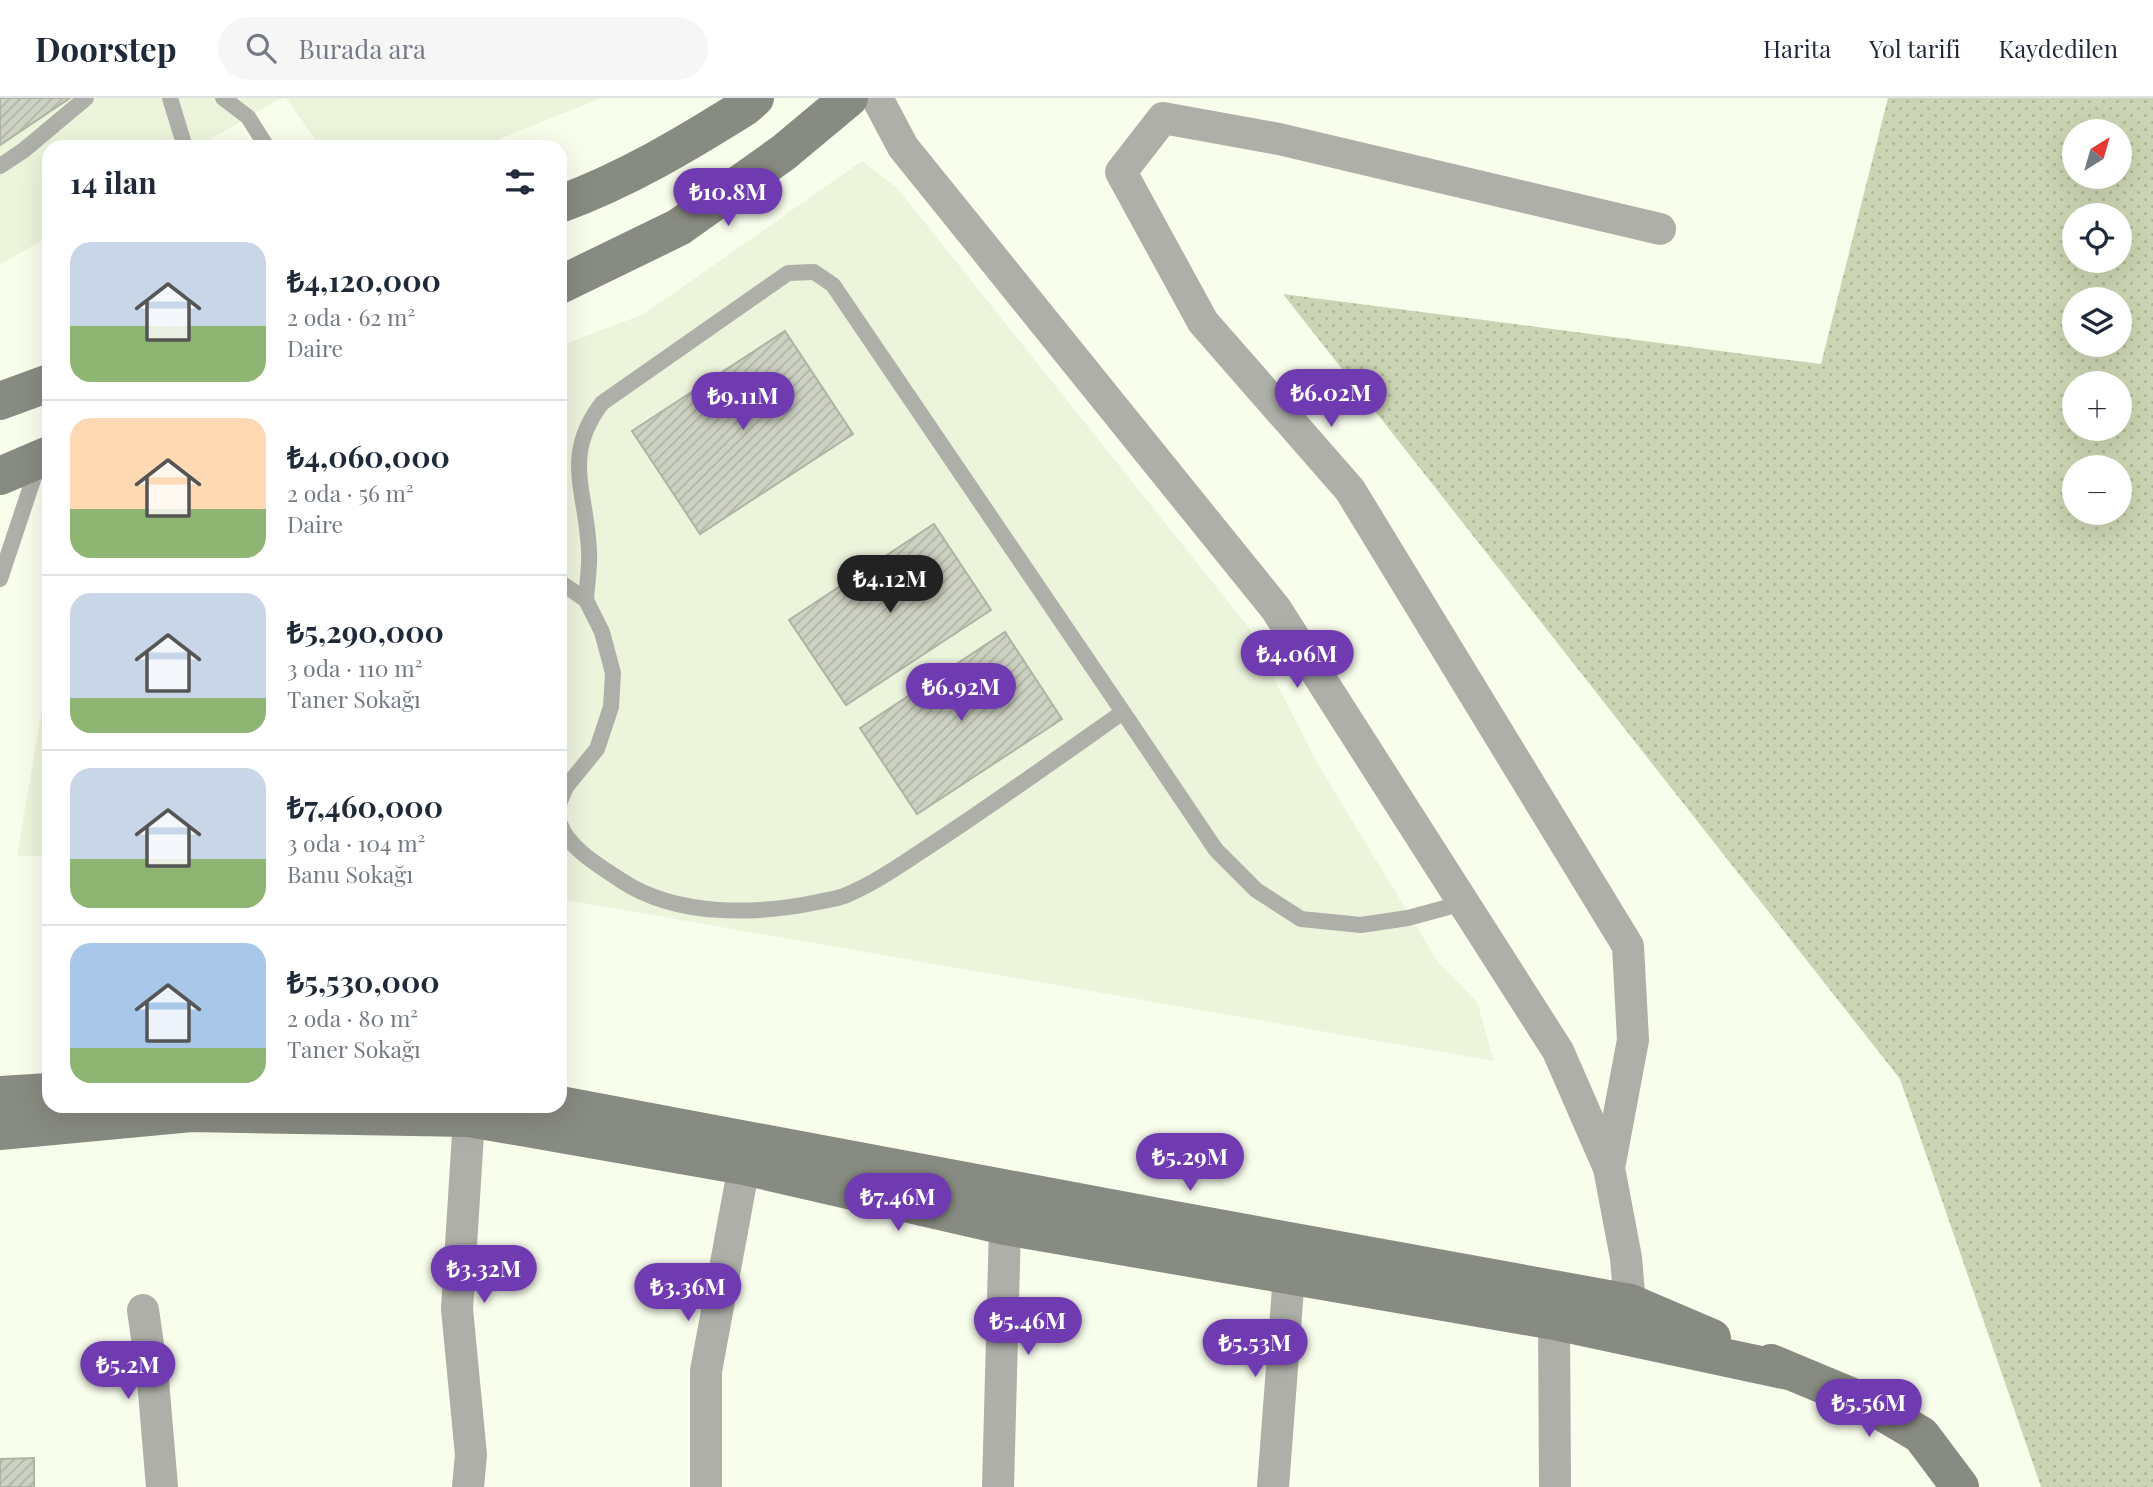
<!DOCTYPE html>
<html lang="tr">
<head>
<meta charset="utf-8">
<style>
  body { margin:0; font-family:"Playfair Display",serif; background:#f6f6f7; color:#1f2937; height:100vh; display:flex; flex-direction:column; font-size:26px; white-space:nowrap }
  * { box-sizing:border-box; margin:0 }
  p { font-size:23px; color:#747a83 }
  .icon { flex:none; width:38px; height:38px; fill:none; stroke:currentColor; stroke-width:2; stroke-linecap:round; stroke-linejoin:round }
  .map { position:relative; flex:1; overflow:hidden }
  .panel { position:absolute; left:42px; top:42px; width:525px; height:973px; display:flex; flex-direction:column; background:#fff; border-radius:21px; box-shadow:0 7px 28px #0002 }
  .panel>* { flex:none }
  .needle { width:46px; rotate:37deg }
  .fabs { position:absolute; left:2062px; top:21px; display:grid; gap:14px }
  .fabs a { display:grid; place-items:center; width:70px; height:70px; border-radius:50%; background:#fff; box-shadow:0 7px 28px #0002; font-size:35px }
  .price { position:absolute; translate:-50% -60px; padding:0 16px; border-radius:24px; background:#703bb1; color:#fff; font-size:23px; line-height:46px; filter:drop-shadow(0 2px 4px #0008) }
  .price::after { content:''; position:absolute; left:50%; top:42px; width:21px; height:16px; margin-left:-10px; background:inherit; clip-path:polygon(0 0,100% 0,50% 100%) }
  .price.on { background:#222; color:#fff }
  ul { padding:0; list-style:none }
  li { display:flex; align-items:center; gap:21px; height:175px; padding:0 28px }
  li+li { border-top:2px solid #e0e1e3 }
  li span { display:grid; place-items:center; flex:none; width:196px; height:140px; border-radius:21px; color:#555 }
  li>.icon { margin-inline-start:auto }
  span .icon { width:84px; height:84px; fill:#fffc; stroke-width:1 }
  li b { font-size:30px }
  h2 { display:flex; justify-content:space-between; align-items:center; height:84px; padding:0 28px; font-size:30px }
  header { display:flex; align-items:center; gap:42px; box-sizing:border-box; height:98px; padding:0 35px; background:#fff; border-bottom:2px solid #e0e1e3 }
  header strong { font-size:33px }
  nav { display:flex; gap:38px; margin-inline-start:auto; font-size:24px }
  .search { width:490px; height:63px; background:#f6f6f7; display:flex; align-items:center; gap:18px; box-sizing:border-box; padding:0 24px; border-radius:38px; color:#747a83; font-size:26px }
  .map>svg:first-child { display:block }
</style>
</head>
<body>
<header>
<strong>Doorstep</strong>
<div class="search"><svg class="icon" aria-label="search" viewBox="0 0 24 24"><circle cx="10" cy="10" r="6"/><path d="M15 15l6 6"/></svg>Burada ara</div>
<nav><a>Harita</a><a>Yol tarifi</a><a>Kaydedilen</a></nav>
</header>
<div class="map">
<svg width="2153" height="1389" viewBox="0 0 2153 1389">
  <defs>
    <pattern id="grass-dots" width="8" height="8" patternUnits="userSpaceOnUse" patternTransform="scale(1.75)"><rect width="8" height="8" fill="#ccd5b3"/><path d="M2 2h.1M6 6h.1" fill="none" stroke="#aeb699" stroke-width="1.8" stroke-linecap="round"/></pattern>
    <pattern id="building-hatch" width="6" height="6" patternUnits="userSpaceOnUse" patternTransform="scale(1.75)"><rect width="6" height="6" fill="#ced2c2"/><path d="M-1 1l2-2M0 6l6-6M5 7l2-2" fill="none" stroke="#b0b4a6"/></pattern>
  </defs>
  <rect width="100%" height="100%" fill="#f8fdec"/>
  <!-- built -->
  <path fill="#edf4dc" d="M0 0H281L197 49H49V138L0 167Z
    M286 0H602L479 49H321Z
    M862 63 897 90 1249 530 1316 663 1438 864 1477 904 1494 963 560 801V248L644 216Z
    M49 571V758H17Z"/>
  <!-- grass -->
  <path fill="url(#grass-dots)" fill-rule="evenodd" d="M1888 0H2153V1389H2041L1900 981 1283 196 1821 266ZM2074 33H2119V79H2074ZM2074 117H2119V163H2074ZM2074 201H2119V247H2074ZM2074 285H2119V331H2074ZM2074 369H2119V415H2074Z"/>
  <!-- building -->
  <path fill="url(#building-hatch)" stroke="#afb3a4" stroke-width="2" d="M0 0H70L0 47Z
    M785 233 853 336 700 436 632 333Z
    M934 426 991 512 846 607 789 522Z
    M1005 534 1062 621 917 716 860 630Z
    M34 1360V1389H0V1361Z"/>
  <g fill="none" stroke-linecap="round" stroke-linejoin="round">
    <!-- service -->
    <path stroke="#adafa8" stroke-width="16" d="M170 0 185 49
      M223 0 248 19 267 49
      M0 68 24 52 86 0
      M0 481 38 367
      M560 484 586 502 602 534 613 575 611 609 597 651 566 689 560 703
      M586 502C587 486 590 469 589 453 587 394 561 359 602 305L788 175 814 174 833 187 1123 614
      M560 726C569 751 601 769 622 783 677 819 756 817 818 804 826 802 836 801 844 798 878 784 909 761 940 741 1002 700 1062 657 1123 614L1216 752 1256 792 1301 821 1361 827 1408 820 1463 805"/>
    <!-- minor -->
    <path stroke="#adafa8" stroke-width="32" d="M877 0 903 49 1276 511 1558 953 1609 1070 1626 1160 1632 1229
      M1609 1070 1633 942 1628 848 1350 392 1203 224 1121 74 1163 20 1279 41 1660 131
      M143 1212 153 1282 162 1389
      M1554 1223 1555 1389
      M468 1389 471 1357 457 1211 469 1020
      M706 1389V1273L744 1068
      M998 1389 1005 1128
      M1273 1389 1289 1177"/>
    <!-- secondary -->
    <path stroke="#888b81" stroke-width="38" d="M560 106C626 82 686 46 745 9L755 0
      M560 187 679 129 783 55 849 0
      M0 303 49 285
      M0 378 49 357
      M0 997 49 994
      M560 1007 1174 1122 1630 1205 1712 1240
      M0 1033 191 1015 469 1020 744 1068 1005 1128 1554 1223 1793 1274
      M1771 1265 1867 1305 1921 1337 1960 1389"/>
  </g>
</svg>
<div class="fabs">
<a><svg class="needle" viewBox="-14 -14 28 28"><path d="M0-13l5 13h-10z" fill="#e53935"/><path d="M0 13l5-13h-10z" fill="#747a83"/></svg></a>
<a><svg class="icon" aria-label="locate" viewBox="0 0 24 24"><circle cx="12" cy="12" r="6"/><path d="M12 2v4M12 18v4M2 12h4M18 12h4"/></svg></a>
<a><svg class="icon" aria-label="layers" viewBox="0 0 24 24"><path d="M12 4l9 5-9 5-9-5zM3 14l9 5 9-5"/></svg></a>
<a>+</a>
<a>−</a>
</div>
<b class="price" style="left:728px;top:130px">₺10.8M</b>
<b class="price" style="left:1331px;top:331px">₺6.02M</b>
<b class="price" style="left:743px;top:334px">₺9.11M</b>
<b class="price on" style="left:890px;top:517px">₺4.12M</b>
<b class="price" style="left:1297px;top:592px">₺4.06M</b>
<b class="price" style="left:961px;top:625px">₺6.92M</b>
<b class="price" style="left:1190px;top:1095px">₺5.29M</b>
<b class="price" style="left:898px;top:1135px">₺7.46M</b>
<b class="price" style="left:484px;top:1207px">₺3.32M</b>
<b class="price" style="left:688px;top:1225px">₺3.36M</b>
<b class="price" style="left:1028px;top:1259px">₺5.46M</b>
<b class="price" style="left:1255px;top:1281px">₺5.53M</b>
<b class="price" style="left:128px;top:1303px">₺5.2M</b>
<b class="price" style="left:1869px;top:1341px">₺5.56M</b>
<section class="panel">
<h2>14 ilan<svg class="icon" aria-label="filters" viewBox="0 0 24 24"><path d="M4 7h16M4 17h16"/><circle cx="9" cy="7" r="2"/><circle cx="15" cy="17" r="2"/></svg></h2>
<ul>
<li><span style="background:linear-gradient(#c9d6e8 60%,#8fb573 0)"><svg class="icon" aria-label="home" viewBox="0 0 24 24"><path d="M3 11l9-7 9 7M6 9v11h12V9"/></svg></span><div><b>₺4,120,000</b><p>2 oda · 62 m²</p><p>Daire</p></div></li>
<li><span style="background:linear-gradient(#ffd9b3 65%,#8fb573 0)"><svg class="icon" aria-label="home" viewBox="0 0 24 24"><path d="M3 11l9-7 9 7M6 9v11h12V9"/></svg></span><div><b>₺4,060,000</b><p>2 oda · 56 m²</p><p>Daire</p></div></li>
<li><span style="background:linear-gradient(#c9d6e8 75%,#8fb573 0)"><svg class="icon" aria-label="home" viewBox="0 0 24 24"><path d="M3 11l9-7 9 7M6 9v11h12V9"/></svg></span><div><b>₺5,290,000</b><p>3 oda · 110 m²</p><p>Taner Sokağı</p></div></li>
<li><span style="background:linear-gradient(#c9d6e8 65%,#8fb573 0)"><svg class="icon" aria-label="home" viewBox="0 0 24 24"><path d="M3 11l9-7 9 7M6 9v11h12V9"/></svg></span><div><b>₺7,460,000</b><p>3 oda · 104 m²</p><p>Banu Sokağı</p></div></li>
<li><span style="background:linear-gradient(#a9c7e8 75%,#8fb573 0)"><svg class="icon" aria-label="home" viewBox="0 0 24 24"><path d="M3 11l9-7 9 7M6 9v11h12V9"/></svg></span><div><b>₺5,530,000</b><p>2 oda · 80 m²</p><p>Taner Sokağı</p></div></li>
</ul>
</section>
</div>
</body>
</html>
